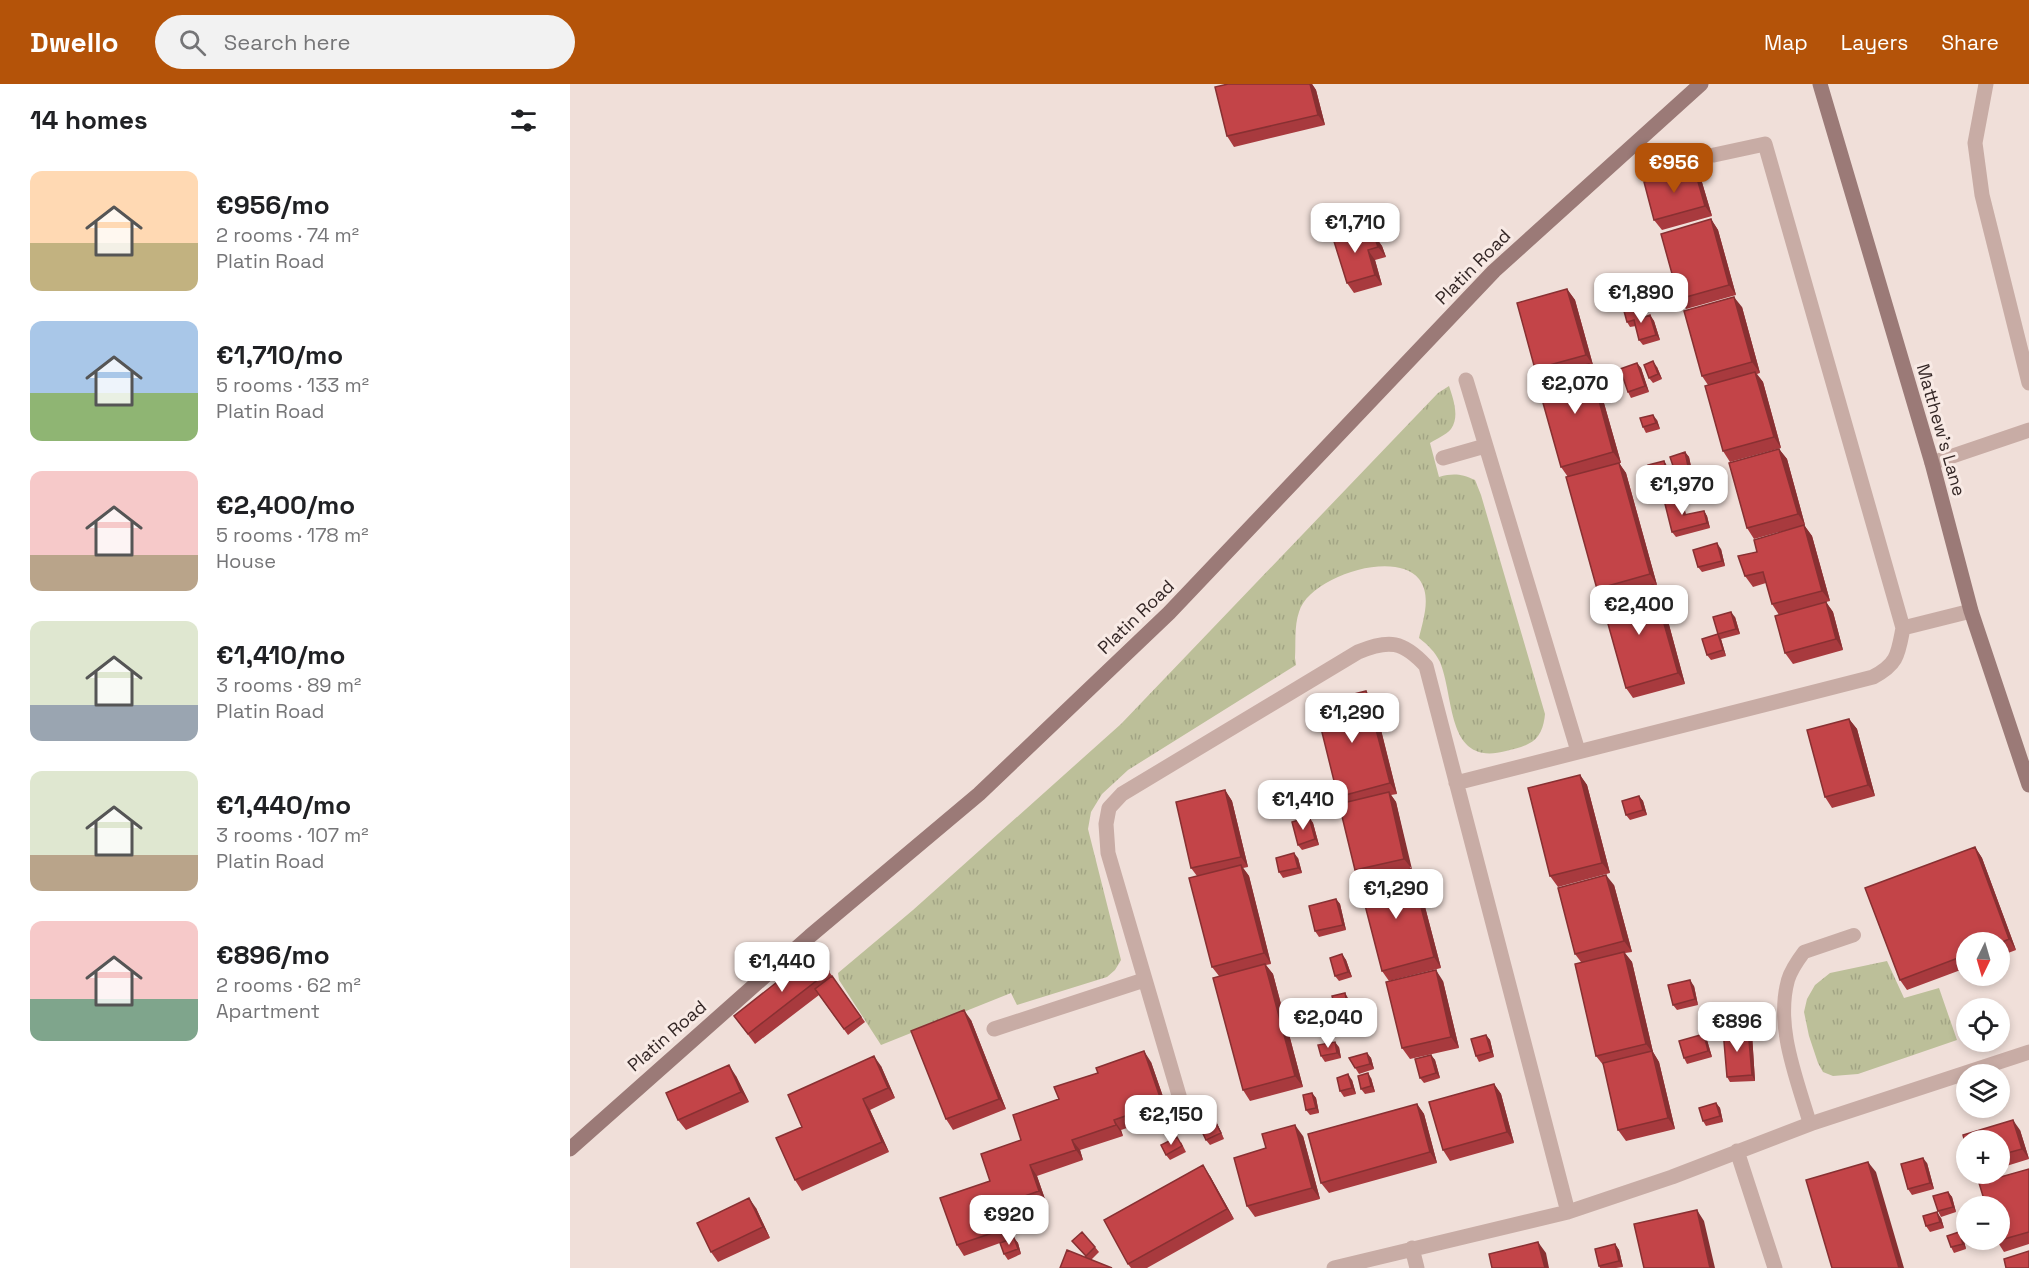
<!DOCTYPE html>
<html lang="en">
<head>
<meta charset="utf-8">
<style>
  body { margin:0; font-family:"Space Grotesk",sans-serif; background:#f2f2f2; color:#202124; height:100vh; display:flex; flex-direction:column; font-size:22px; white-space:nowrap }
  * { box-sizing:border-box; margin:0 }
  p { font-size:20px; color:#757577 }
  .icon { flex:none; width:33px; height:33px; fill:none; stroke:currentColor; stroke-width:2; stroke-linecap:round; stroke-linejoin:round }
  .map { position:relative; flex:1; overflow:hidden }
  .panel { display:flex; flex-direction:column; background:#fff; width:570px }
  .panel>* { flex:none }
  .needle { width:39px; rotate:185deg }
  .buttons { position:absolute; left:1386px; top:848px; display:grid; gap:12px }
  .buttons a { display:grid; place-items:center; width:54px; height:54px; border-radius:50%; background:#fff; box-shadow:0 3px 9px #0003; font-size:30px }
  .price { position:absolute; translate:-50% -51px; padding:0 14px; border-radius:12px; background:#fff; color:#222; font-size:20px; line-height:39px; filter:drop-shadow(0 2px 3px #0008) }
  .price::after { content:''; position:absolute; left:50%; top:36px; width:18px; height:14px; margin-left:-9px; background:inherit; clip-path:polygon(0 0,100% 0,50% 100%) }
  .price.active { background:#b45309; color:#fff }
  ul { padding:0; list-style:none }
  li { display:flex; align-items:center; gap:18px; height:150px; padding:0 30px }
  li span { display:grid; place-items:center; flex:none; width:168px; height:120px; border-radius:12px; color:#555 }
  li>.icon { margin-inline-start:auto }
  span .icon { width:72px; height:72px; fill:#fffc; stroke-width:1 }
  li b { font-size:26px }
  h2 { display:flex; justify-content:space-between; align-items:center; height:72px; padding:0 30px; font-size:26px }
  header { display:flex; align-items:center; gap:36px; box-sizing:border-box; height:84px; padding:0 30px; background:#b45309; color:#fff }
  header strong { font-size:28px }
  nav { display:flex; gap:33px; margin-inline-start:auto; font-size:21px }
  .search { width:420px; height:54px; background:#f2f2f2; display:flex; align-items:center; gap:15px; box-sizing:border-box; padding:0 21px; border-radius:33px; color:#757577; font-size:22px }
  main { display:flex; flex:1; min-height:0 }
  .map>svg:first-child { display:block }
</style>
</head>
<body>
<header>
<strong>Dwello</strong>
<div class="search"><svg class="icon" aria-label="search" viewBox="0 0 24 24"><circle cx="10" cy="10" r="6"/><path d="M15 15l6 6"/></svg>Search here</div>
<nav><a>Map</a><a>Layers</a><a>Share</a></nav>
</header>
<main>
<section class="panel">
<h2>14 homes<svg class="icon" aria-label="filters" viewBox="0 0 24 24"><path d="M4 7h16M4 17h16"/><circle cx="9" cy="7" r="2"/><circle cx="15" cy="17" r="2"/></svg></h2>
<ul>
<li><span style="background:linear-gradient(#ffd9b3 60%,#c2b280 0)"><svg class="icon" aria-label="home" viewBox="0 0 24 24"><path d="M3 11l9-7 9 7M6 9v11h12V9"/></svg></span><div><b>€956/mo</b><p>2 rooms · 74 m²</p><p>Platin Road</p></div></li>
<li><span style="background:linear-gradient(#a9c7e8 60%,#8fb573 0)"><svg class="icon" aria-label="home" viewBox="0 0 24 24"><path d="M3 11l9-7 9 7M6 9v11h12V9"/></svg></span><div><b>€1,710/mo</b><p>5 rooms · 133 m²</p><p>Platin Road</p></div></li>
<li><span style="background:linear-gradient(#f6c9c9 70%,#b9a48a 0)"><svg class="icon" aria-label="home" viewBox="0 0 24 24"><path d="M3 11l9-7 9 7M6 9v11h12V9"/></svg></span><div><b>€2,400/mo</b><p>5 rooms · 178 m²</p><p>House</p></div></li>
<li><span style="background:linear-gradient(#dfe7d0 70%,#9aa5b1 0)"><svg class="icon" aria-label="home" viewBox="0 0 24 24"><path d="M3 11l9-7 9 7M6 9v11h12V9"/></svg></span><div><b>€1,410/mo</b><p>3 rooms · 89 m²</p><p>Platin Road</p></div></li>
<li><span style="background:linear-gradient(#dfe7d0 70%,#b9a48a 0)"><svg class="icon" aria-label="home" viewBox="0 0 24 24"><path d="M3 11l9-7 9 7M6 9v11h12V9"/></svg></span><div><b>€1,440/mo</b><p>3 rooms · 107 m²</p><p>Platin Road</p></div></li>
<li><span style="background:linear-gradient(#f6c9c9 65%,#7fa58c 0)"><svg class="icon" aria-label="home" viewBox="0 0 24 24"><path d="M3 11l9-7 9 7M6 9v11h12V9"/></svg></span><div><b>€896/mo</b><p>2 rooms · 62 m²</p><p>Apartment</p></div></li>
</ul>
</section>
<div class="map">
<svg width="1459" height="1184" viewBox="0 0 1459 1184">
  <defs>
    <pattern id="grass-tufts" width="24" height="20" patternUnits="userSpaceOnUse" patternTransform="scale(1.5)"><rect width="24" height="20" fill="#bcbf99"/><path d="M3 7l-1-3M5 7V3M7 7l1-3M15 17l-1-3M17 17v-4M19 17l1-3" fill="none" stroke="#a2a484"/></pattern>
  </defs>
  <rect width="100%" height="100%" fill="#f0dfd9"/>
  <!-- grass -->
  <path fill="url(#grass-tufts)" d="M879 302C883 314 890 333 881 345 876 351 866 355 860 359L869 393C884 389 891 390 905 396L911 411 975 630C974 642 970 655 958 660 951 664 943 665 936 667 876 683 885 615 870 578 865 568 858 561 849 554 853 536 862 512 849 495 825 465 739 493 729 528 724 542 726 560 725 574L726 581 558 686 532 710 521 728 518 745 551 876 545 886 537 893 447 921 441 909 311 961 269 896 268 889 343 826 551 640 868 309Z
    M1317 877 1334 914 1369 904 1387 956 1288 990 1263 992 1253 988 1248 979 1239 952 1234 928 1237 915 1245 901 1260 889Z"/>
  <g fill="none" stroke-linecap="round" stroke-linejoin="round">
    <!-- lane -->
    <path stroke="#c8aca5" stroke-width="14" d="M1240 1040C1227 995 1205 943 1218 896 1221 886 1228 876 1234 868L1284 851"/>
    <!-- street -->
    <path stroke="#c8aca5" stroke-width="15" d="M1416 0 1405 59 1412 111 1459 299
      M1144 71 1195 60 1333 544
      M896 296 1008 667
      M873 374 915 362
      M1362 379 1459 346
      M886 699 1303 593C1328 580 1328 570 1333 544L1401 527
      M424 945 574 896
      M613 1025 538 769 536 740 539 724 552 710 788 568C819 555 833 557 856 582L998 1128
      M1167 1067 1205 1184
      M842 1164 847 1184
      M764 1184 998 1128 1102 1093 1240 1040 1459 968"/>
    <!-- secondary -->
    <path stroke="#9b7a77" stroke-width="15" d="M1250 0 1362 379 1401 527 1459 701
      M0 1065 240 852 409 710 599 529 924 187 1131 0"/>
  </g>
  <!-- wall -->
  <path fill="#a83a3e" d="M740 0H742L746 6 755 41 664 63 657 52Z
    M1131 95 1142 132 1092 146 1084 136Z
    M1141 135 1148 146 1166 211 1116 225 1109 215Z
    M804 151 812 162 816 173 805 176 812 201 784 209 777 199 798 153Z
    M997 205 1005 216 1023 281 1020 282 1026 291 1051 379H1049L1056 389 1087 501 1084 502 1091 511 1115 600 1063 614 1056 604 1034 515 1027 505 998 393 991 383 971 293 965 285Z
    M1172 223 1190 289 1187 290 1193 298 1211 364 1160 378 1153 367 1138 301 1132 292Z
    M1073 229 1074 233 1080 231 1084 237 1090 256 1073 261 1069 256 1066 242 1060 243 1057 238Z
    M1067 279 1071 284 1079 308 1061 314 1058 308Z
    M1087 283 1092 295 1083 299 1079 294Z
    M1087 336 1090 345 1076 349 1073 343Z
    M1209 365 1217 375 1235 441 1184 455 1177 444Z
    M1115 368 1119 373 1122 387 1108 391 1104 385Z
    M1094 377 1097 382 1101 394 1085 398 1081 393Z
    M1109 412 1113 417 1116 431 1134 427 1137 432 1140 444 1106 453 1102 448Z
    M1234 441 1242 452 1260 517 1256 518 1263 528 1273 566 1223 580 1215 569 1209 531 1202 520 1196 499 1183 503 1175 492 1187 468Z
    M1151 465 1155 482 1132 488 1128 483Z
    M1165 533 1170 550 1151 555 1156 572 1141 576 1137 571 1148 550Z
    M796 607 804 618 827 710 821 711 826 718 841 786 848 796 871 884 819 897 812 887 827 789 793 797 785 786 772 719 768 713Z
    M1279 635 1287 645 1305 712 1262 724 1255 713Z
    M1010 691 1017 701 1040 789 988 803 980 792Z
    M655 706 662 717 678 783 673 784 679 792 701 880 696 881 703 890 733 1003 680 1017 673 1006 649 892 642 883 627 792 621 784Z
    M1069 712 1073 717 1077 731 1060 736 1056 731Z
    M739 733 743 739 749 761 732 766 728 761Z
    M1405 763 1412 774 1446 866 1430 872V858H1396V884L1337 906 1330 896Z
    M728 774 732 789 713 794 709 788Z
    M1044 801 1062 868 1055 869 1062 878 1083 968 1089 978 1105 1045 1056 1057 1048 1046 1034 982 1026 972 1011 878 1005 870Z
    M766 815 770 820 776 846 749 853 745 847Z
    M245 868 295 938 278 951 249 911 185 960 164 932Z
    M772 870 776 876 782 893 769 897 765 892Z
    M873 897 889 964 840 975 832 964Z
    M1124 902 1128 921 1107 926 1103 921Z
    M778 914 781 926 768 929 765 923Z
    M401 936 436 1025 383 1046 376 1035Z
    M1178 945 1182 950 1185 997 1160 998 1157 993Z
    M1134 950 1137 956 1142 973 1117 980 1114 974Z
    M916 951 920 956 924 973 909 978 906 972Z
    M769 963 771 974 755 978 751 972Z
    M797 969 801 974 804 985 789 990 779 974Z
    M861 971 865 976 870 994 854 999 850 994Z
    M581 978 599 1030 551 1046 553 1052 510 1066 513 1076 467 1092 476 1118 436 1131 444 1154 448 1159 451 1170 438 1176 434 1170 430 1159 394 1172 387 1161 420 1097 451 1056 489 1015Z
    M311 982 325 1014 300 1026 319 1068 232 1107 225 1096 232 1043Z
    M166 992 179 1018 116 1046 108 1036Z
    M801 994 805 1008 795 1010 791 1005Z
    M782 996 786 1010 774 1013 770 1007Z
    M924 1000 931 1010 944 1059 880 1077 873 1066Z
    M742 1009 746 1014 749 1029 740 1031 736 1026Z
    M1146 1019 1150 1024 1153 1038 1136 1042 1133 1037Z
    M847 1020 854 1030 867 1079 759 1109 751 1099Z
    M646 1037 654 1055 640 1061 636 1056Z
    M1450 1046 1459 1075 1430 1084V1056Z
    M733 1052 750 1115 685 1133 677 1122 696 1064Z
    M611 1058 616 1068 600 1076 596 1071Z
    M1357 1079 1364 1105 1342 1111 1338 1105Z
    M1459 1085V1160L1434 1168 1427 1157Z
    M640 1092 664 1135 577 1184H561L558 1180Z
    M1378 1108 1382 1113 1386 1128 1371 1133 1368 1127Z
    M186 1124 200 1154 148 1178 141 1168Z
    M1371 1134 1374 1144 1360 1148 1356 1142Z
    M1393 1153 1396 1165 1384 1169 1381 1163Z
    M502 1157 525 1163 529 1168 521 1176 517 1174Z
    M1045 1160 1049 1166 1053 1183 1046 1184H1030L1029 1182Z"/>
  <!-- shaded-wall -->
  <path fill="#883032" d="M740 0H742L746 6 755 41 748 31Z
    M1124 84 1131 95 1142 132 1135 122Z
    M1141 135 1148 146 1166 211 1159 201Z
    M790 142 798 153 794 154Z
    M804 151 812 162 816 173 808 163Z
    M798 166 805 176 812 201 805 191Z
    M997 205 1005 216 1023 281 1016 271Z
    M1164 213 1172 223 1190 289 1182 278Z
    M1069 224 1073 229 1076 240 1072 234Z
    M1080 231 1084 237 1090 256 1086 251Z
    M1083 277 1087 283 1092 295 1088 290Z
    M1067 279 1071 284 1079 308 1075 302Z
    M1019 280 1026 291 1051 379 1043 368Z
    M1185 288 1193 298 1211 364 1204 353Z
    M1083 331 1087 336 1090 345 1086 339Z
    M1209 365 1217 375 1235 441 1228 430Z
    M1115 368 1119 373 1122 387 1118 382Z
    M1094 377 1097 382 1101 394 1097 388Z
    M1049 379 1056 389 1087 501 1080 490Z
    M1109 412 1113 417 1117 437 1114 431Z
    M1134 427 1137 432 1140 444 1137 439Z
    M1234 441 1242 452 1260 517 1252 507Z
    M1147 459 1151 465 1155 482 1152 477Z
    M1083 501 1091 511 1115 600 1108 589Z
    M1256 518 1263 528 1273 566 1266 555Z
    M1161 528 1165 533 1170 550 1166 545Z
    M1148 550 1151 555 1156 572 1153 566Z
    M796 607 804 618 827 710 820 699Z
    M1279 635 1287 645 1305 712 1298 701Z
    M1010 691 1017 701 1040 789 1032 779Z
    M655 706 662 717 678 783 671 773Z
    M819 708 826 718 842 785 834 775Z
    M1069 712 1073 717 1077 731 1073 726Z
    M739 733 743 739 749 761 745 755Z
    M1405 763 1412 774 1446 866 1439 855Z
    M724 769 728 774 732 789 728 784Z
    M671 781 679 792 701 880 694 869Z
    M841 785 848 796 871 884 864 873Z
    M1036 791 1044 801 1062 868 1054 857Z
    M766 815 770 820 776 846 773 841Z
    M1054 868 1062 878 1083 968 1089 978 1105 1045 1098 1034 1083 969 1076 960Z
    M772 870 776 876 782 893 778 888Z
    M695 880 703 890 733 1003 725 992Z
    M866 886 873 897 889 964 881 953Z
    M1120 896 1124 902 1128 921 1125 915Z
    M775 909 778 914 781 926 777 920Z
    M394 926 401 936 436 1025 429 1015Z
    M1178 945 1182 950 1185 997 1182 991Z
    M1134 950 1137 956 1142 973 1138 967Z
    M916 951 920 956 924 973 921 968Z
    M765 958 769 963 771 974 767 969Z
    M574 967 581 978 599 1030 592 1019Z
    M797 969 801 974 804 985 800 980Z
    M861 971 865 976 870 994 866 989Z
    M304 972 311 982 325 1014 318 1004Z
    M159 981 166 992 179 1018 171 1008Z
    M798 989 801 994 805 1008 801 1002Z
    M778 990 782 996 786 1010 782 1004Z
    M924 1000 931 1010 944 1059 937 1048Z
    M742 1009 746 1014 749 1029 746 1024Z
    M293 1015 300 1026 319 1068 312 1058Z
    M1146 1019 1150 1024 1153 1038 1150 1032Z
    M847 1020 854 1030 867 1079 860 1068Z
    M642 1032 646 1037 654 1055 651 1049Z
    M544 1036 551 1046 553 1052 546 1041Z
    M1443 1036 1450 1046 1459 1075 1452 1065Z
    M725 1041 733 1052 750 1115 742 1104Z
    M502 1056 510 1066 513 1076 506 1066Z
    M1353 1074 1357 1079 1364 1105 1360 1099Z
    M1298 1078 1306 1088 1334 1184H1329Z
    M460 1081 467 1092 476 1118 469 1107Z
    M633 1081 640 1092 664 1135 657 1125Z
    M1378 1108 1382 1113 1386 1128 1383 1123Z
    M179 1114 186 1124 200 1154 193 1143Z
    M429 1121 436 1131 444 1154 437 1144Z
    M1127 1126 1134 1137 1145 1184H1140Z
    M1367 1128 1371 1134 1374 1144 1370 1138Z
    M1389 1148 1393 1153 1396 1165 1393 1160Z
    M444 1154 448 1159 451 1170 448 1165Z
    M968 1158 976 1169 979 1184H975Z
    M1045 1160 1049 1166 1053 1183 1049 1177Z"/>
  <!-- building -->
  <path fill="#c34448" stroke="#883032" stroke-width="1.5" d="M658 0H740L748 31 657 52 645 3Z
    M1124 84 1135 122 1084 136 1074 98Z
    M1141 135 1159 201 1109 215 1091 150Z
    M790 142 794 154 804 151 808 163 798 166 805 191 777 199 762 151Z
    M997 205 1016 271 965 285 947 219Z
    M1164 213 1182 278 1132 292 1114 227Z
    M1069 224 1072 234 1080 231 1086 251 1069 256 1064 236 1057 238 1054 227Z
    M1083 277 1088 290 1079 294 1074 281Z
    M1067 279 1075 302 1058 308 1050 285Z
    M1019 280 1043 368 991 383 966 294Z
    M1185 288 1204 353 1153 367 1135 302Z
    M1083 331 1086 339 1073 343 1070 334Z
    M1209 365 1228 430 1177 444 1159 379Z
    M1115 368 1118 382 1104 385 1100 373Z
    M1094 377 1097 388 1081 393 1078 381Z
    M1049 379 1080 490 1027 505 996 393Z
    M1109 412 1114 431 1134 427 1137 439 1102 448 1094 416Z
    M1234 441 1252 507 1202 520 1193 488 1175 492 1168 472 1187 468 1184 456Z
    M1147 459 1152 477 1128 483 1123 466Z
    M1083 501 1108 589 1056 604 1031 515Z
    M1256 518 1266 555 1215 569 1205 532Z
    M1161 528 1166 545 1148 550 1153 566 1137 571 1132 555 1148 550 1143 533Z
    M796 607 820 699 768 713 745 620Z
    M1279 635 1298 701 1255 713 1237 646Z
    M1010 691 1032 779 980 792 958 704Z
    M655 706 671 773 621 784 606 718Z
    M819 708 834 775 785 786 769 720Z
    M1069 712 1073 726 1056 731 1052 717Z
    M739 733 745 755 728 761 722 738Z
    M1405 763 1439 855 1430 859 1396 858V871L1330 896 1295 804Z
    M724 769 728 784 709 788 706 774Z
    M671 781 694 869 642 883 619 794Z
    M841 785 864 873 812 887 789 798Z
    M1036 791 1054 857 1005 870 988 804Z
    M766 815 773 841 745 847 739 822Z
    M245 868 259 887 178 950 164 932Z
    M1054 868 1076 960 1026 972 1005 880Z
    M772 870 778 888 765 892 760 874Z
    M695 880 725 992 673 1006 643 894Z
    M866 886 881 953 832 964 816 898Z
    M262 892 291 933 274 945 245 905Z
    M1120 896 1125 915 1103 921 1098 901Z
    M775 909 777 920 765 923 762 912Z
    M394 926 429 1015 376 1035 341 947Z
    M1178 945 1182 991 1157 993 1153 946Z
    M1134 950 1138 967 1114 974 1109 957Z
    M916 951 921 968 906 972 901 955Z
    M765 958 767 969 751 972 748 961Z
    M574 967 592 1019 544 1036 546 1041 502 1056 506 1066 460 1081 469 1107 429 1121 437 1144 387 1161 370 1114 420 1097 411 1070 451 1056 443 1031 489 1015 484 1003 528 989 526 984Z
    M1082 967 1098 1034 1048 1046 1033 979Z
    M797 969 800 980 785 984 779 974Z
    M861 971 866 989 850 994 845 975Z
    M304 972 318 1004 293 1015 312 1058 225 1096 206 1054 232 1043 218 1011Z
    M159 981 171 1008 108 1036 96 1009Z
    M798 989 801 1002 791 1005 788 992Z
    M778 990 782 1004 770 1007 767 994Z
    M924 1000 937 1048 873 1066 859 1018Z
    M742 1009 746 1024 736 1026 733 1011Z
    M1146 1019 1150 1032 1133 1037 1129 1024Z
    M847 1020 860 1068 751 1099 738 1050Z
    M642 1032 651 1049 636 1056 628 1039Z
    M1443 1036 1452 1065 1430 1071V1056H1396V1062L1393 1051Z
    M725 1041 742 1104 677 1122 664 1074 696 1064 692 1050Z
    M607 1053 612 1062 596 1071 591 1061Z
    M1353 1074 1360 1099 1338 1105 1331 1080Z
    M1298 1078 1329 1184H1262L1236 1096Z
    M633 1081 657 1125 558 1180 534 1136Z
    M1459 1085V1148L1427 1157 1426 1155H1430V1122H1416L1409 1099Z
    M1378 1108 1383 1123 1368 1127 1363 1112Z
    M179 1114 193 1143 141 1168 127 1139Z
    M1127 1126 1140 1184H1074L1064 1140Z
    M1367 1128 1370 1138 1356 1142 1353 1132Z
    M512 1148 525 1163 516 1172 502 1157Z
    M1389 1148 1393 1160 1381 1163 1377 1152Z
    M444 1154 448 1165 434 1170 430 1159Z
    M968 1158 975 1184H922L919 1170Z
    M1045 1160 1049 1177 1029 1182 1025 1165Z
    M497 1166 542 1184H490Z
    M1459 1167V1184H1436L1434 1175Z"/>
  <g text-anchor="middle" stroke-width="6" stroke-linejoin="round" paint-order="stroke">
    <!-- street labels -->
    <g font-size="18" fill="#342726" stroke="#f8eae5">
      <text transform="translate(903 183) rotate(-45)" y="6">Platin Road</text>
      <text transform="translate(1371 346) rotate(74)" y="6">Matthew's Lane</text>
      <text transform="translate(566 533) rotate(-44)" y="6">Platin Road</text>
      <text transform="translate(97 952) rotate(-41)" y="6">Platin Road</text>
    </g>
  </g>
</svg>
<div class="buttons">
<a><svg class="needle" viewBox="-14 -14 28 28"><path d="M0-13l5 13h-10z" fill="#e53935"/><path d="M0 13l5-13h-10z" fill="#757577"/></svg></a>
<a><svg class="icon" aria-label="locate" viewBox="0 0 24 24"><circle cx="12" cy="12" r="6"/><path d="M12 2v4M12 18v4M2 12h4M18 12h4"/></svg></a>
<a><svg class="icon" aria-label="layers" viewBox="0 0 24 24"><path d="M12 4l9 5-9 5-9-5zM3 14l9 5 9-5"/></svg></a>
<a>+</a>
<a>−</a>
</div>
<b class="price active" style="left:1104px;top:110px">€956</b>
<b class="price" style="left:785px;top:170px">€1,710</b>
<b class="price" style="left:1071px;top:240px">€1,890</b>
<b class="price" style="left:1005px;top:331px">€2,070</b>
<b class="price" style="left:1112px;top:432px">€1,970</b>
<b class="price" style="left:1069px;top:552px">€2,400</b>
<b class="price" style="left:782px;top:660px">€1,290</b>
<b class="price" style="left:733px;top:747px">€1,410</b>
<b class="price" style="left:826px;top:836px">€1,290</b>
<b class="price" style="left:212px;top:909px">€1,440</b>
<b class="price" style="left:758px;top:965px">€2,040</b>
<b class="price" style="left:1167px;top:969px">€896</b>
<b class="price" style="left:601px;top:1062px">€2,150</b>
<b class="price" style="left:439px;top:1162px">€920</b>
</div>
</main>
</body>
</html>
